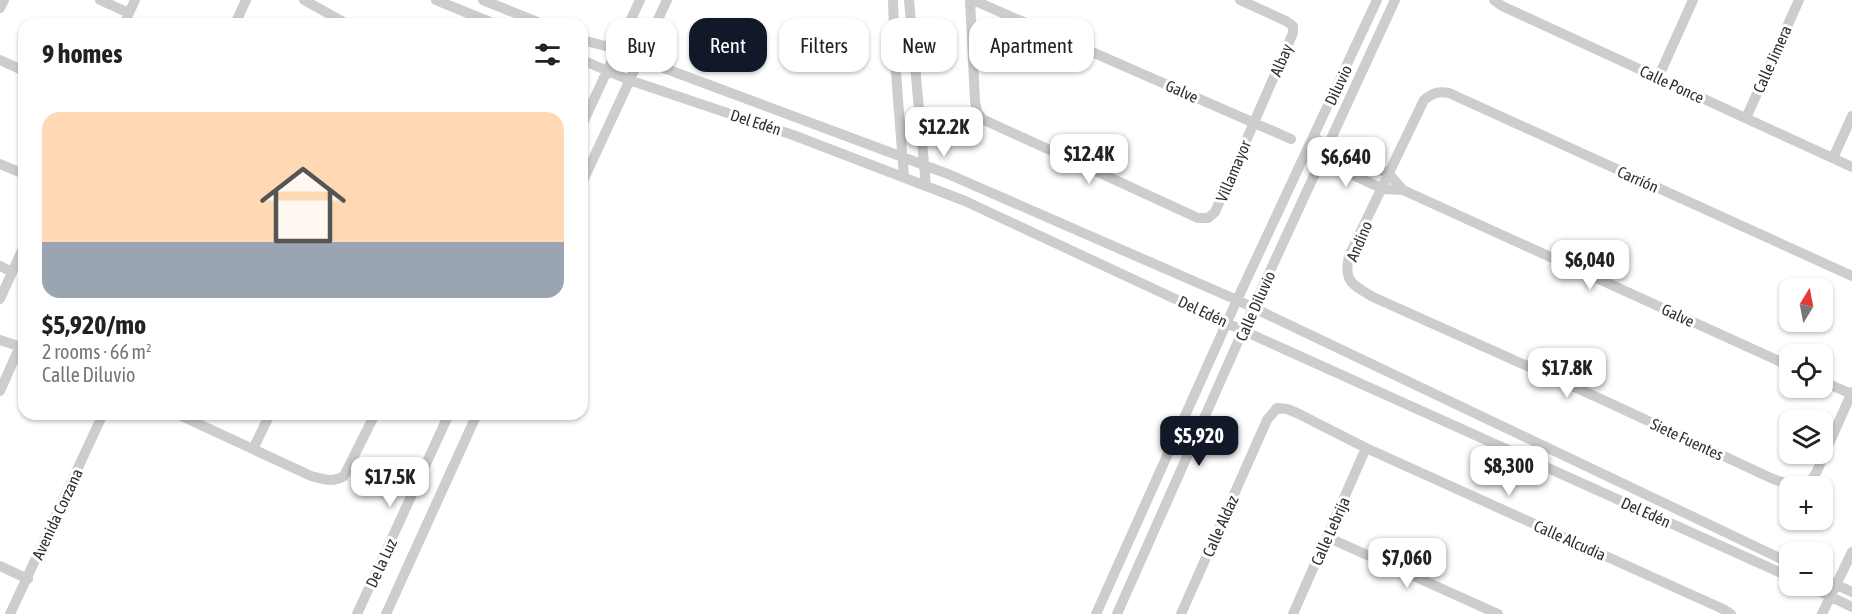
<!DOCTYPE html>
<html lang="en">
<head>
<meta charset="utf-8">
<style>
  body { margin:0; font-family:"Asap Condensed",sans-serif; background:#f2f2f2; color:#222; height:100vh; display:flex; flex-direction:column; font-size:22px; white-space:nowrap }
  * { box-sizing:border-box; margin:0 }
  p { font-size:20px; color:#767676 }
  .icon { flex:none; width:33px; height:33px; fill:none; stroke:currentColor; stroke-width:2; stroke-linecap:round; stroke-linejoin:round }
  .map { position:relative; flex:1; overflow:hidden }
  .drawer { position:absolute; left:18px; top:18px; width:570px; height:402px; display:flex; flex-direction:column; background:#fff; border-radius:18px; box-shadow:0 2px 4px #0004 }
  .drawer>* { flex:none }
  .banner { position:absolute; left:606px; top:18px; width:570px; height:54px; display:flex; gap:12px }
  .needle { width:39px; rotate:10deg }
  .fabs { position:absolute; left:1779px; top:278px; display:grid; gap:12px }
  .fabs a { display:grid; place-items:center; width:54px; height:54px; border-radius:12px; background:#fff; box-shadow:0 2px 4px #0004; font-size:30px }
  .price { position:absolute; translate:-50% -51px; padding:0 14px; border-radius:12px; background:#fff; color:#222; font-size:20px; line-height:39px; filter:drop-shadow(0 2px 3px #0008) }
  .price::after { content:''; position:absolute; left:50%; top:36px; width:18px; height:14px; margin-left:-9px; background:inherit; clip-path:polygon(0 0,100% 0,50% 100%) }
  .price.on { background:#111827; color:#fff }
  ul { padding:0; list-style:none }
  li { display:grid; align-content:center; gap:12px; height:318px; padding:0 24px }
  li span { display:grid; place-items:center; height:186px; border-radius:18px; color:#555 }
  li>.icon { margin-inline-start:auto }
  span .icon { width:108px; height:108px; fill:#fffc; stroke-width:1 }
  li b { font-size:26px }
  h2 { display:flex; justify-content:space-between; align-items:center; height:72px; padding:0 24px; font-size:26px }
  .tag { padding:0 21px; border-radius:18px; background:#fff; box-shadow:0 2px 4px #0004; font-size:21px; line-height:54px }
  .tag.on { background:#111827; color:#fff }
  .map>svg:first-child { display:block }
</style>
</head>
<body>
<div class="map">
<svg width="1852" height="614" viewBox="0 0 1852 614">
  <rect width="100%" height="100%" fill="#fff"/>
  <g fill="none" stroke-linecap="round" stroke-linejoin="round">
    <!-- street -->
    <path stroke="#cdcdcd" stroke-width="10" d="M100 0 129 13
      M304 0 347 24
      M436 0 495 24
      M483 0 542 24
      M893 0 895 60 904 177
      M909 0 926 186
      M970 0 975 101 977 112 982 119 1198 218H1208L1215 212 1293 33V26L1286 21 1240 0
      M973 0 1291 139
      M1494 0 1502 6 1852 167
      M0 8 4 0
      M124 24 135 0
      M235 24 246 0
      M582 40 617 49 661 67 948 174 1237 300 1790 563
      M0 60 24 71
      M582 60 629 80 793 135 965 201 1244 331 1790 577
      M1658 78 1693 0
      M1746 118 1799 0
      M582 125 640 0
      M1314 138 1389 174 1403 190
      M1316 158 1383 189 1403 190 1790 366
      M1833 158 1852 116
      M0 164 24 174
      M582 183 667 0
      M0 266 12 272
      M0 299 24 246
      M0 340 24 348
      M1822 381 1851 394
      M0 391 20 346
      M177 414 311 476C323 479 333 483 344 476L375 414
      M253 449 270 414
      M1794 486 1773 479 1601 399 1373 297C1353 285 1343 282 1349 256L1424 100C1433 93 1438 91 1449 93L1852 276
      M1805 486 1813 478 1817 471 1852 392
      M1327 537 1498 614
      M0 566 28 579
      M1822 578 1852 592
      M1807 585 1852 607
      M10 614 103 414
      M357 614 449 414
      M386 614 477 414
      M1096 614 1237 300 1377 0
      M1117 614 1253 308 1395 0
      M1181 614 1267 420 1277 408 1287 409 1297 413 1366 448 1723 609 1731 614
      M1293 614 1366 448
      M1822 614 1852 552"/>
  </g>
  <g text-anchor="middle" stroke-width="6" stroke-linejoin="round" paint-order="stroke">
    <!-- street labels -->
    <g font-size="16" fill="#303030" stroke="#fff">
      <text transform="translate(1772 59) rotate(-66)" y="6">Calle Jimera</text>
      <text transform="translate(1281 60) rotate(-67)" y="6">Albay</text>
      <text transform="translate(1672 84) rotate(25)" y="6">Calle Ponce</text>
      <text transform="translate(1338 85) rotate(-65)" y="6">Diluvio</text>
      <text transform="translate(1182 91) rotate(24)" y="6">Galve</text>
      <text transform="translate(756 122) rotate(18)" y="6">Del Edén</text>
      <text transform="translate(1233 171) rotate(-67)" y="6">Villamayor</text>
      <text transform="translate(1638 179) rotate(24)" y="6">Carrión</text>
      <text transform="translate(1359 241) rotate(-67)" y="6">Andino</text>
      <text transform="translate(1255 306) rotate(-66)" y="6">Calle Diluvio</text>
      <text transform="translate(1203 311) rotate(25)" y="6">Del Edén</text>
      <text transform="translate(1678 315) rotate(25)" y="6">Galve</text>
      <text transform="translate(1687 439) rotate(25)" y="6">Siete Fuentes</text>
      <text transform="translate(1646 512) rotate(24)" y="6">Del Edén</text>
      <text transform="translate(57 514) rotate(-65)" y="6">Avenida Corzana</text>
      <text transform="translate(1220 526) rotate(-66)" y="6">Calle Aldaz</text>
      <text transform="translate(1330 531) rotate(-66)" y="6">Calle Lebrija</text>
      <text transform="translate(1570 540) rotate(24)" y="6">Calle Alcudia</text>
      <text transform="translate(381 563) rotate(-65)" y="6">De la Luz</text>
    </g>
  </g>
</svg>
<div class="fabs">
<a><svg class="needle" viewBox="-14 -14 28 28"><path d="M0-13l5 13h-10z" fill="#e53935"/><path d="M0 13l5-13h-10z" fill="#767676"/></svg></a>
<a><svg class="icon" aria-label="locate" viewBox="0 0 24 24"><circle cx="12" cy="12" r="6"/><path d="M12 2v4M12 18v4M2 12h4M18 12h4"/></svg></a>
<a><svg class="icon" aria-label="layers" viewBox="0 0 24 24"><path d="M12 4l9 5-9 5-9-5zM3 14l9 5 9-5"/></svg></a>
<a>+</a>
<a>−</a>
</div>
<b class="price" style="left:944px;top:158px">$12.2K</b>
<b class="price" style="left:1089px;top:185px">$12.4K</b>
<b class="price" style="left:1346px;top:188px">$6,640</b>
<b class="price" style="left:1590px;top:291px">$6,040</b>
<b class="price" style="left:1567px;top:399px">$17.8K</b>
<b class="price on" style="left:1199px;top:467px">$5,920</b>
<b class="price" style="left:1509px;top:497px">$8,300</b>
<b class="price" style="left:390px;top:508px">$17.5K</b>
<b class="price" style="left:1407px;top:589px">$7,060</b>
<div class="banner">
<a class="tag">Buy</a>
<a class="tag on">Rent</a>
<a class="tag">Filters</a>
<a class="tag">New</a>
<a class="tag">Apartment</a>
</div>
<section class="drawer">
<h2>9 homes<svg class="icon" aria-label="filters" viewBox="0 0 24 24"><path d="M4 7h16M4 17h16"/><circle cx="9" cy="7" r="2"/><circle cx="15" cy="17" r="2"/></svg></h2>
<ul>
<li><span style="background:linear-gradient(#ffd9b3 70%,#9aa5b1 0)"><svg class="icon" aria-label="home" viewBox="0 0 24 24"><path d="M3 11l9-7 9 7M6 9v11h12V9"/></svg></span><div><b>$5,920/mo</b><p>2 rooms · 66 m²</p><p>Calle Diluvio</p></div></li>
</ul>
</section>
</div>
</body>
</html>
